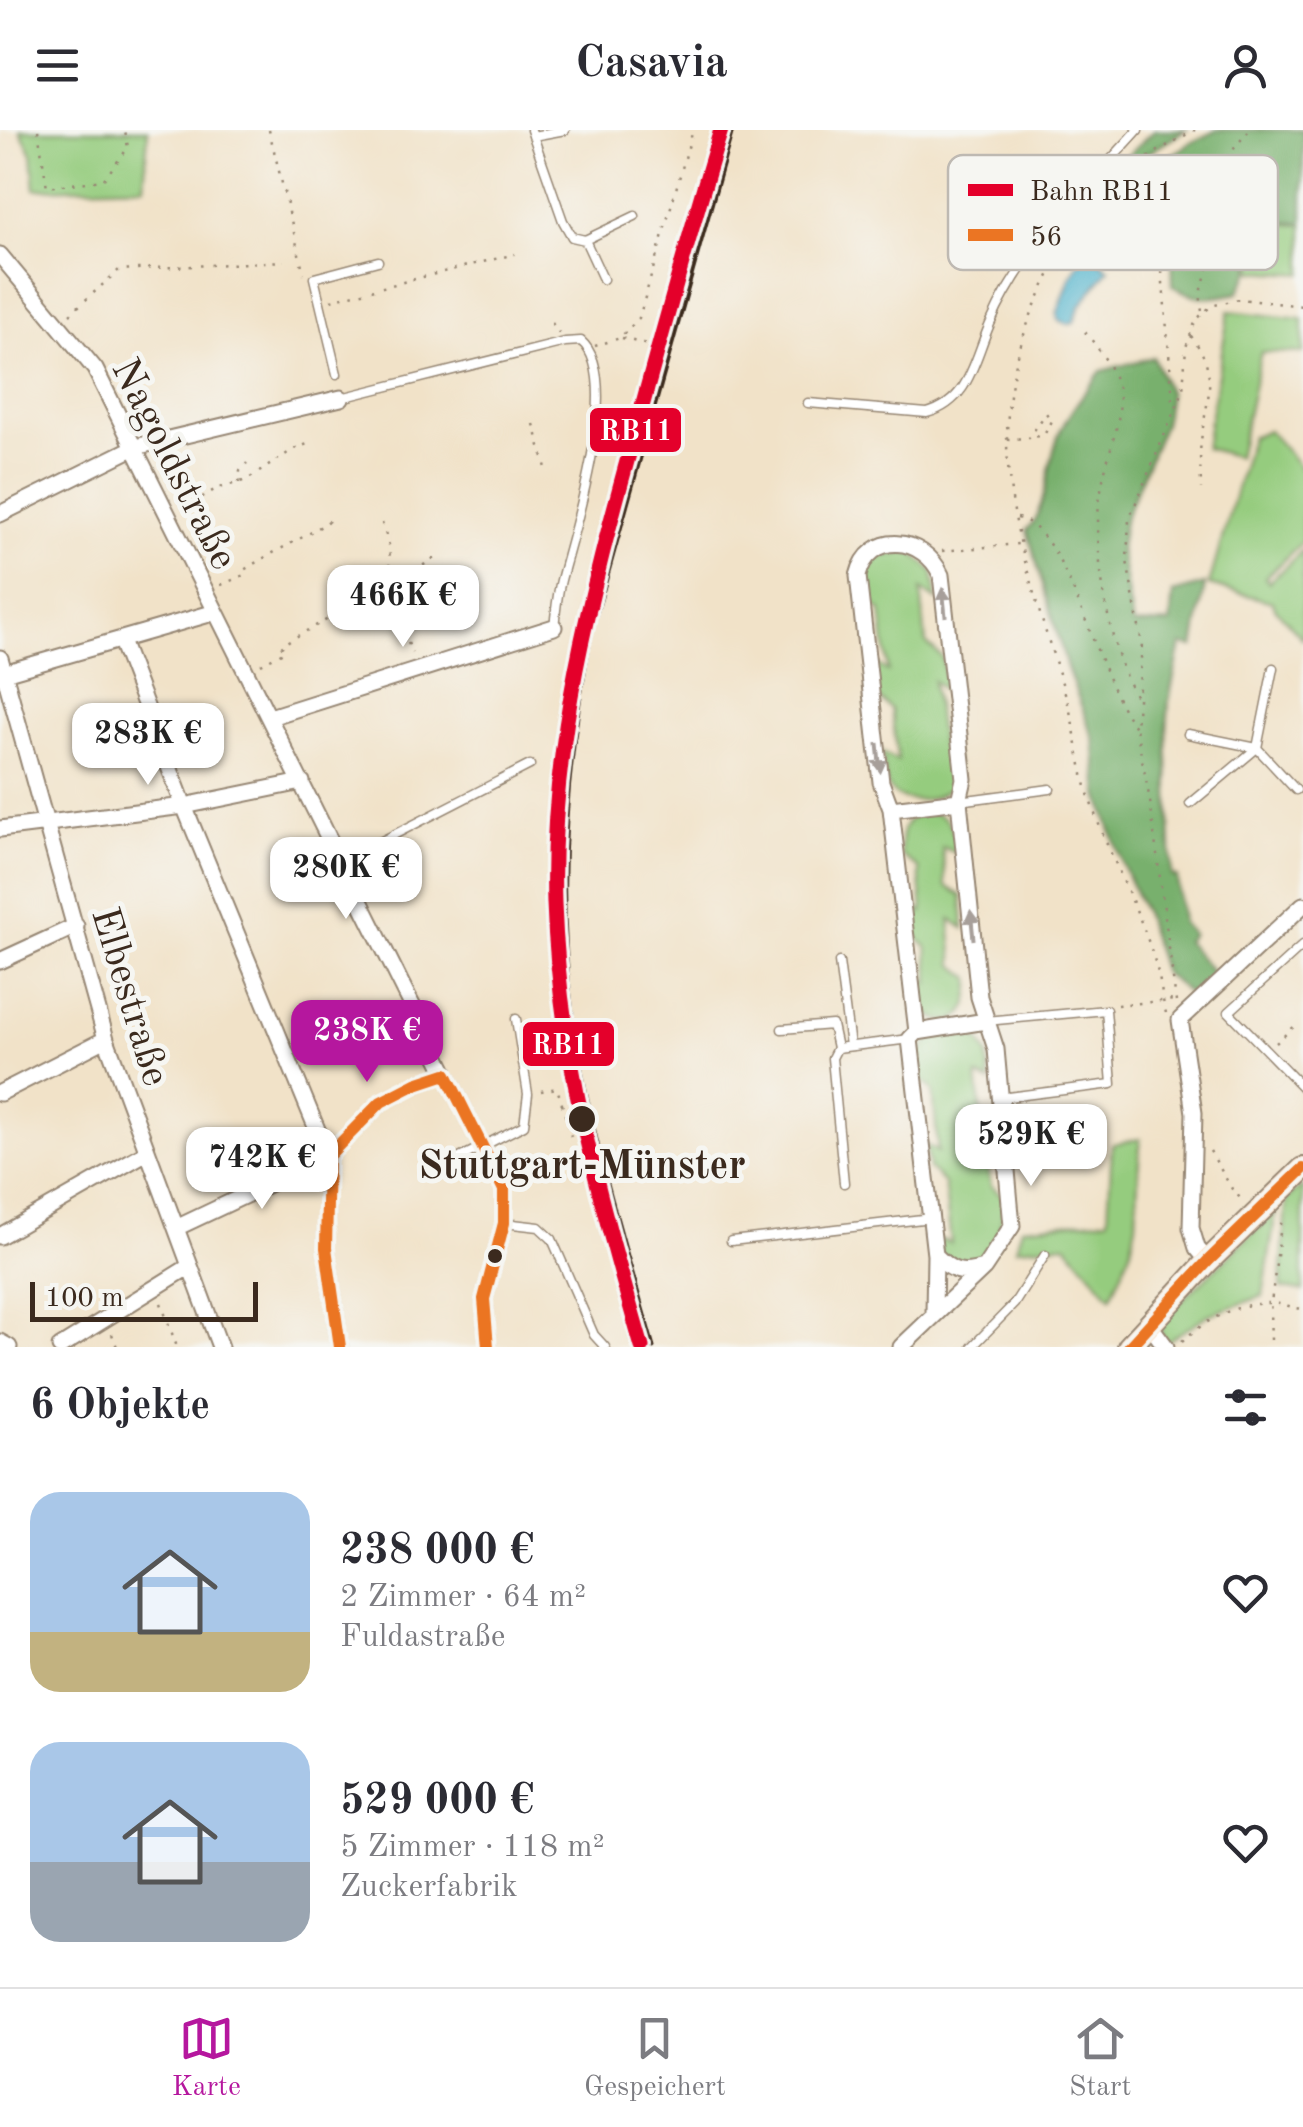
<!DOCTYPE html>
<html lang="de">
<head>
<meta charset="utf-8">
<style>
  body { margin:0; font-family:"Old Standard TT",serif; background:#f7f7f7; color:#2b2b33; height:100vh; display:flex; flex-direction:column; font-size:38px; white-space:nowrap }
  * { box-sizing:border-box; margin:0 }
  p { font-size:32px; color:#7c7c81 }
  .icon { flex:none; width:55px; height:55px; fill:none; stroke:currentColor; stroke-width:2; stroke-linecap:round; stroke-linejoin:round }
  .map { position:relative; height:1217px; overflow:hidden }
  .panel { display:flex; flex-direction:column; background:#fff; flex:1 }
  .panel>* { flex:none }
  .scale { position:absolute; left:30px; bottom:25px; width:228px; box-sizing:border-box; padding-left:10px; border:5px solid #3b2a1e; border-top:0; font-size:28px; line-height:35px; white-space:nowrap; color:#3b2a1e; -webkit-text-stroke:8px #f6f6f2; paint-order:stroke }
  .price { position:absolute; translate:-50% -85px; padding:0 22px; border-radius:20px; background:#fff; color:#222; font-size:32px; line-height:65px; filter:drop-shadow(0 2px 5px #0008) }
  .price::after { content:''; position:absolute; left:50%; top:60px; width:30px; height:22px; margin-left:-15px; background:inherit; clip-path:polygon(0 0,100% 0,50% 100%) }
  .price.on { background:#b5179e; color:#fff }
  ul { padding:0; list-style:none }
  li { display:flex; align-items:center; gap:30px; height:250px; padding:0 30px }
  li span { display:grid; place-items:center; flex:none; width:280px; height:200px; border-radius:30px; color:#555 }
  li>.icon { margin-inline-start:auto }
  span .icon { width:120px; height:120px; fill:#fffc; stroke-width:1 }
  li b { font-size:42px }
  h2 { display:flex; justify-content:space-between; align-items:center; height:120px; padding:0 30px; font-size:42px }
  header { display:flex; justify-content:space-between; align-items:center; height:130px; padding:0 30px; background:#fff; font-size:45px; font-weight:800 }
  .tabs { display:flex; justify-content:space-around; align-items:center; height:140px; border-top:2px solid #e1e1e2; background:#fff; font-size:28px; color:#7c7c81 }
  .tabs a { display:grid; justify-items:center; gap:5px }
  .tabs .on { color:#b5179e }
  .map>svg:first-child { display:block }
</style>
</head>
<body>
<header><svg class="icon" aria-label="menu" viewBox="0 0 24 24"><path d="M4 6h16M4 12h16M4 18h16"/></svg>Casavia<svg class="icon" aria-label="person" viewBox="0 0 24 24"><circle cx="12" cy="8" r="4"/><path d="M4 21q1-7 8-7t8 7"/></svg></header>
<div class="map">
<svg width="1303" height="1217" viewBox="0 0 1303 1217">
  <rect width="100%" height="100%" fill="#f6f6f2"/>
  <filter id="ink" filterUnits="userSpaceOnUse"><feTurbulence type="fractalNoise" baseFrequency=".01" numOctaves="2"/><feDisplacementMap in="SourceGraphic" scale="20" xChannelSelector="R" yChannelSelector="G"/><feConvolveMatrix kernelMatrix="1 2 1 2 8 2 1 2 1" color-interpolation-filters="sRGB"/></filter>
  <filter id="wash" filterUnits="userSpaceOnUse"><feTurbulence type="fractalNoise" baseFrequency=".0048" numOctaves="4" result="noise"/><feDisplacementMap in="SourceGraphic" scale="40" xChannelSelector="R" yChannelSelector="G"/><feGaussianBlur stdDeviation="2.25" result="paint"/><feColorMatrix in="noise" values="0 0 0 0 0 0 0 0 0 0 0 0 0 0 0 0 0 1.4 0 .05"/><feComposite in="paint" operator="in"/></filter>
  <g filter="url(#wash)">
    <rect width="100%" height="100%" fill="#f1e2c8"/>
    <!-- green -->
    <path fill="#95cc7e" stroke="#687b4e" stroke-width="2.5" d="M20 0H148L144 56 35 59 32 24Z
      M1256 92 1303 95V144L1253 141Z
      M1229 181 1303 189V223L1261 222 1238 327 1205 318Z
      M1268 300 1303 340V411L1265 448 1269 452 1303 420V509L1275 478 1273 472 1209 455 1251 307Z
      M911 422 933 441 937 470 921 460 926 513 942 527 947 562 933 551 941 614 953 621C954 629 958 639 956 646 951 671 900 681 888 656 884 647 884 633 882 623L898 631 891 579 876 566 872 531 888 541 881 481 865 469C865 427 871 426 911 422Z
      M923 682C951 682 955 701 958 724L942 717 946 756 962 766 964 798 950 789 954 835 971 848C973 884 952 907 921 878L915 845 930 853 927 817 911 802 908 775 923 782 919 739 901 725C900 705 901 690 923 682Z
      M954 903 978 909 987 923 990 952 977 946 982 990 996 1003 1000 1033 985 1025 991 1056 1004 1067C1002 1107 988 1151 941 1125L936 1108 951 1113 944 1053 929 1039 926 1015 938 1022 933 960 918 947 917 925 933 907Z
      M1140 1009 1136 1094 1130 1123 1111 1167 1066 1114 1016 1118 1022 1097 1108 1089 1112 1014Z
      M1303 1056V1161L1281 1158 1286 1069Z
      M1276 1081 1263 1166 1208 1185 1166 1212 1157 1194Z"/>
    <!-- forest -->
    <path fill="#78b06d" stroke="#5a6d46" stroke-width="2.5" d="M1154 0H1186L1137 30 1087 79 1080 72Z
      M1217 0H1303V93L1255 91 1250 141 1238 163C1213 169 1196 170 1173 156L1172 126 1117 60 1190 13Z
      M1153 227 1169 264 1164 294 1124 390 1120 419 1133 495 1170 493 1173 463 1205 454 1194 517 1181 515 1169 570 1167 600 1172 746 1177 747 1182 793 1192 804 1186 811 1213 843 1190 864 1163 843 1145 785 1122 733 1099 665 1094 609 1067 538 1027 400C1049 376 1046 333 1060 302 1070 280 1087 260 1101 241Z"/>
    <!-- water -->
    <path fill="#4cb1cb" stroke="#446e74" stroke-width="2.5" d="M1087 119 1109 139 1080 176 1074 192 1067 194 1058 190 1057 184 1070 148Z"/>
  </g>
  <g filter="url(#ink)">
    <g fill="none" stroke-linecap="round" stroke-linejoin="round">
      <defs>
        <path id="lane" d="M531 0 563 91 572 107 585 110 603 149
          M533 6 565 0
          M585 110 635 86
          M337 244 314 148 378 131
          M341 268 565 212 581 211C624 247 573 403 561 450 557 465 556 481 554 497
          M808 273 927 283C970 271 974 230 990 194 1023 118 1084 60 1138 0
          M1188 604 1257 618 1296 660
          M959 671 1050 659
          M1190 674 1257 618 1273 538
          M341 732 530 635
          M1303 815 1229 882 1303 958
          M839 832 850 916
          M986 891 1106 880 1112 954 1000 968
          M782 899 832 895 837 918
          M444 1036 524 995 528 964 516 889
          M844 1053 832 928 837 918 910 909
          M504 1093 539 1097 552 1109 594 1205 605 1217
          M731 1111 931 1088
          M972 1217 1014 1174 1045 1125"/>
        <path id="street" d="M0 125 95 239 504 1060V1093L484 1169 488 1217
          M0 384 135 317 341 268
          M121 511 184 676 328 1026 326 1118 340 1217
          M0 528 106 909 220 1217
          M4 543 216 482
          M270 587 554 497
          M891 679 959 671
          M0 699 184 676 302 652
          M0 831 76 796
          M917 902 986 891
          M0 963 106 909
          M176 1098 328 1026 381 972 416 954 446 944
          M0 1106 147 1022
          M935 1125C952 1142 961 1145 984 1138
          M1208 1131 1197 1118 1191 1098 1194 983 1180 890 1303 775
          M1149 1194 1166 1217
          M0 1212 9 1217
          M60 1217 190 1136
          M901 1217 984 1138 1012 1096 996 919 979 867 959 671 964 649 941 445C924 406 869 400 858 446L881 652 891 679 917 902 910 909 935 1125 934 1183"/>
        <path id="secondary" d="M1129 1217 1208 1131 1303 1039"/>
      </defs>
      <!-- lane casing -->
      <use href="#lane" stroke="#968673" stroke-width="11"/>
      <!-- street casing -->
      <use href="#street" stroke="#968673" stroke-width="19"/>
      <!-- secondary casing -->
      <use href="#secondary" stroke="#968673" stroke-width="26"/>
      <!-- path -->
      <path stroke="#968673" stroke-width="2.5" stroke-dasharray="2.5 8" stroke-linecap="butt" d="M38 0 47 57 103 50 128 18 125 0
        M269 0 304 144
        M1113 61 1145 107 1162 141 1173 270 1177 277
        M331 170 515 124
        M1202 181C1193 146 1238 105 1201 66L1204 56 1249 0
        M70 184 119 140 284 131
        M552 193 559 203
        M1085 202C1144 272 1112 289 1100 366 1092 417 1109 523 1136 567
        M1191 206C1221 245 1206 268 1201 311 1199 327 1201 343 1201 359
        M622 208 651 216
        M595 216 620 208 639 188 693 0
        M534 294 546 338
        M1007 309 1029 308 1046 283 1052 291 1044 305 1029 308
        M239 353 240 341 247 333
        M184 378 216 359 247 350 294 319 310 313
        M1017 388C1068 396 1098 554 1135 597
        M382 393 390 418 389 435 400 471 406 481 409 491 405 505 412 523
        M942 421 1019 414
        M397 453 440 424
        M221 455 244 445V440C273 421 304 409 333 388
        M261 534 285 521 281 515 366 468 370 458
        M1176 872 1150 671 1136 598 1142 514 1127 431 1129 389 1183 261 1186 217 1196 190 1211 176 1239 169 1303 176
        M1117 875 1174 870
        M1166 883C1162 869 1161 853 1157 839 1141 780 1109 727 1090 670 1079 636 1076 600 1066 566 1041 484 1007 396 1007 308 1007 206 1059 101 1137 36 1154 22 1175 11 1195 0
        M1276 913 1298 893
        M541 961 557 958 562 974 573 972
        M562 974 572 1010
        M1210 1021 1232 1059 1241 1069
        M161 1173 177 1217
        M112 1204 117 1217
        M1271 1210 1270 1181 1282 1087
        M1182 1211C1207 1189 1236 1173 1271 1173 1281 1173 1293 1178 1303 1179"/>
      <!-- lane -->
      <use href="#lane" stroke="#fff" stroke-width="8"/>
      <!-- street -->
      <use href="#street" stroke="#fff" stroke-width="15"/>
      <!-- secondary -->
      <use href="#secondary" stroke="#fbe5cf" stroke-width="22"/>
      <!-- rail -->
      <path stroke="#3b2a1e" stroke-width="5" d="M653 1217C622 1107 587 997 572 883 554 753 567 622 593 495L732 0"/>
      <defs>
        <path id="bus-1" d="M340 1217 326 1118 328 1026 381 972 416 954 446 944 504 1060V1093L484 1169 488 1217
          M1129 1217 1208 1131 1303 1039"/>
      </defs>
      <!-- bus-1 casing -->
      <use href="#bus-1" stroke="#f6f6f2" stroke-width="20"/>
      <!-- bus-1 -->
      <use href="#bus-1" stroke="#eb7523" stroke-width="12"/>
      <defs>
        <path id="rail-1" d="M642 1217C600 1072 559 926 554 773 549 617 591 462 632 313 661 208 689 104 721 0"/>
      </defs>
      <!-- rail-1 casing -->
      <use href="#rail-1" stroke="#f6f6f2" stroke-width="22"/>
      <!-- rail-1 -->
      <use href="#rail-1" stroke="#e4002b" stroke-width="15"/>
    </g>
    <!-- one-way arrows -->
    <defs><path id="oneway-solid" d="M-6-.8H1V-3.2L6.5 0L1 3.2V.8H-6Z" transform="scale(2.5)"/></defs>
    <g fill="#a79f9a">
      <use href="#oneway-solid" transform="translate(944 472) rotate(-96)"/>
      <use href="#oneway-solid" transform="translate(879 628) rotate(84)"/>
      <use href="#oneway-solid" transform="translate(972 795) rotate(-96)"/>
    </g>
  </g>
  <!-- markers -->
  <g fill="#3b2a1e" stroke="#f6f6f2" stroke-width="4">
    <circle cx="582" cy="989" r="15"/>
    <circle cx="495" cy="1126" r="9"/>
  </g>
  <g text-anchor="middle" stroke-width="10" stroke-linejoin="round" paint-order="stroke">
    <!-- street labels -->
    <g font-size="40" fill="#3b2a1e" stroke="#f6f6f2">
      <text transform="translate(176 333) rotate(63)" y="14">Nagoldstraße</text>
      <text transform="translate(132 866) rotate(73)" y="14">Elbestraße</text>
    </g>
    <!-- stop labels -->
    <g font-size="40" font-weight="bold" fill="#3b2a1e" stroke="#f6f6f2">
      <text x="582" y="1048">Stuttgart-Münster</text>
    </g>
  </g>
  <!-- legend -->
  <rect x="948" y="25" width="330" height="115" rx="15" fill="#f6f6f2" stroke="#beb9b2" stroke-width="2.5"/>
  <rect x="968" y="54" width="45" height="12" fill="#e4002b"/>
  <rect x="968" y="99" width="45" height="12" fill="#eb7523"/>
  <g font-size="28" fill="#3b2a1e">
    <text x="1030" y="70">Bahn RB11</text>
    <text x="1030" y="115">56</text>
  </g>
  <g stroke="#f6f6f2" stroke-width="4">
    <rect x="588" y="276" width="95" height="48" rx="10" fill="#e4002b"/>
    <rect x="521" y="890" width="95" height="48" rx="10" fill="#e4002b"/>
  </g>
  <g font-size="28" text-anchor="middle" font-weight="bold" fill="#fff">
    <text x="636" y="310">RB11</text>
    <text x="568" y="924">RB11</text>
  </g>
</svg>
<div class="scale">100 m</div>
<b class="price" style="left:403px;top:520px">466K €</b>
<b class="price" style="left:148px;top:658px">283K €</b>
<b class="price" style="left:346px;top:792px">280K €</b>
<b class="price on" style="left:367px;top:955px">238K €</b>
<b class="price" style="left:1031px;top:1059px">529K €</b>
<b class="price" style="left:262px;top:1082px">742K €</b>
</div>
<section class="panel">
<h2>6 Objekte<svg class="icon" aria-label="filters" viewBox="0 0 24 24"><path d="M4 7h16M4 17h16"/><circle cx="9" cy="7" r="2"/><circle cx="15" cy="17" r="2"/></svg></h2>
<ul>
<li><span style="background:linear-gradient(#a9c7e8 70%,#c2b280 0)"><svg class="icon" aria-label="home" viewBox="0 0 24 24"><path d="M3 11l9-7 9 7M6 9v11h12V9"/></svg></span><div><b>238 000 €</b><p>2 Zimmer · 64 m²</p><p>Fuldastraße</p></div><svg class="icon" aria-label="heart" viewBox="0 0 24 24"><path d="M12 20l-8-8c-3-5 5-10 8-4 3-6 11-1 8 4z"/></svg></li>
<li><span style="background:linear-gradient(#a9c7e8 60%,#9aa5b1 0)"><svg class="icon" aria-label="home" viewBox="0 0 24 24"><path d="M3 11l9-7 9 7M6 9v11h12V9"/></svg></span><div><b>529 000 €</b><p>5 Zimmer · 118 m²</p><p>Zuckerfabrik</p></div><svg class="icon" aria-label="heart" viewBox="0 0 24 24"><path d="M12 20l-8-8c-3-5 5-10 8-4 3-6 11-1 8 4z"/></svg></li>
</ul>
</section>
<nav class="tabs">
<a class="on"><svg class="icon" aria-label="map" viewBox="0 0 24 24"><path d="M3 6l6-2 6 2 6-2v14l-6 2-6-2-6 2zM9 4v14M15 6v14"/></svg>Karte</a>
<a><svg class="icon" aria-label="saved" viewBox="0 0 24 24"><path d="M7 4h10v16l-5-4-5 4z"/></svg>Gespeichert</a>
<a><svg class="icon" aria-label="home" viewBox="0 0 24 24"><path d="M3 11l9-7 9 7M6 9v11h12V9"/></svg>Start</a>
</nav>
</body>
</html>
